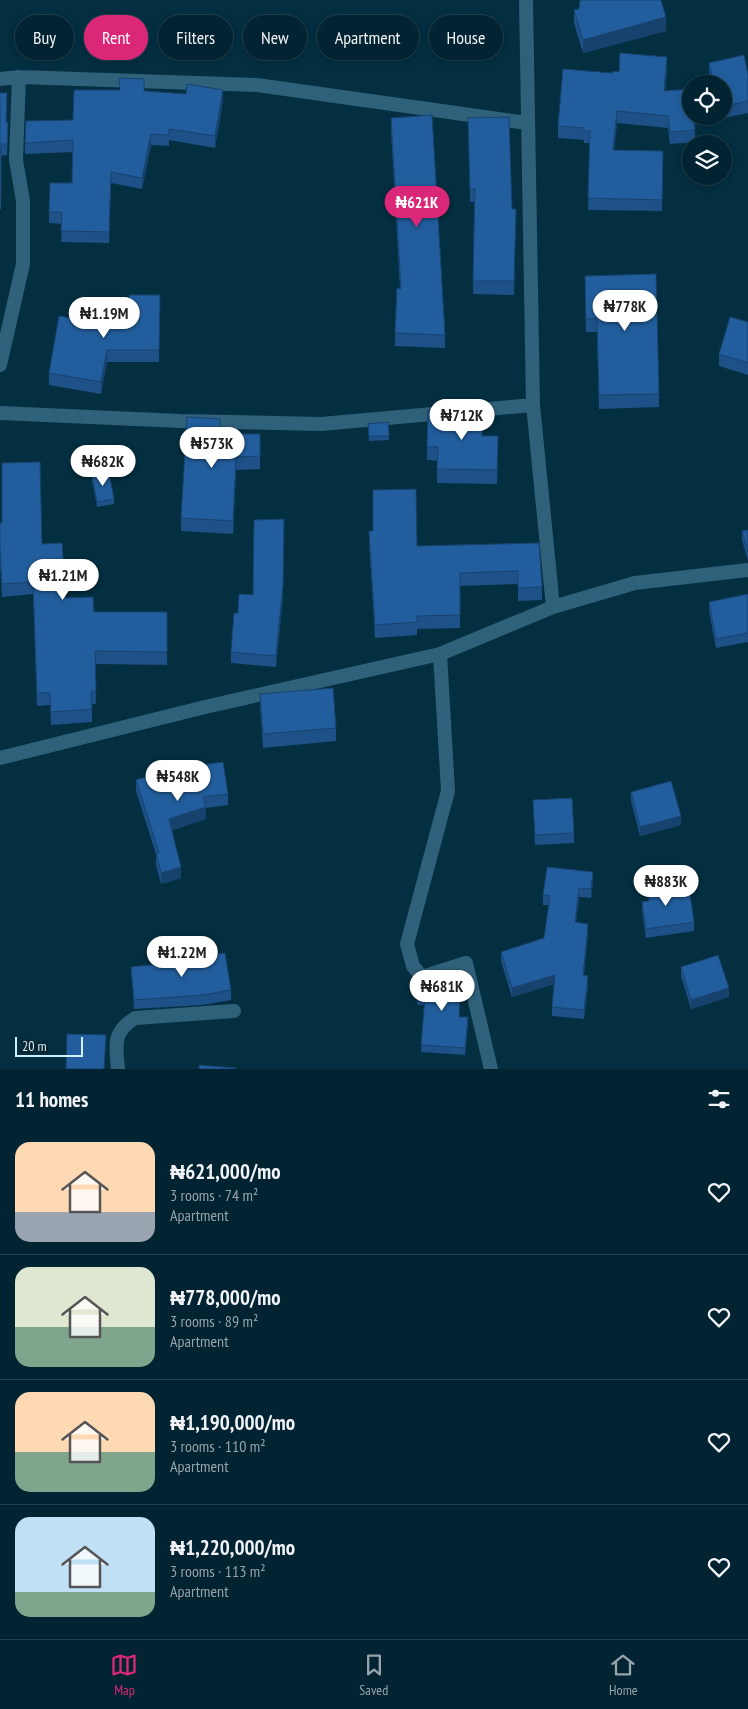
<!DOCTYPE html>
<html lang="en">
<head>
<meta charset="utf-8">
<style>
  body { margin:0; font-family:"PT Sans Narrow",sans-serif; background:#0c2b39; color:#f1f3f6; height:100vh; display:flex; flex-direction:column; font-size:19px; white-space:nowrap }
  * { box-sizing:border-box; margin:0 }
  p { font-size:16px; color:#96a4ab }
  .icon { flex:none; width:28px; height:28px; fill:none; stroke:currentColor; stroke-width:2; stroke-linecap:round; stroke-linejoin:round }
  .map { position:relative; height:1069px; overflow:hidden }
  .drawer { display:flex; flex-direction:column; background:#022331; flex:1 }
  .drawer>* { flex:none }
  .guide { position:absolute; left:15px; top:15px; width:719px; height:45px; display:flex; gap:10px }
  .fabs { position:absolute; left:682px; top:75px; display:grid; gap:10px }
  .fabs a { display:grid; place-items:center; width:50px; height:50px; border-radius:50%; background:#022331; box-shadow:0 2px 8px #0003,0 0 0 1px #23404d; font-size:25px }
  .scale { position:absolute; left:15px; bottom:12px; width:68px; box-sizing:border-box; padding-left:5px; border:2px solid #d1eefe; border-top:0; font-size:14px; line-height:18px; white-space:nowrap; color:#d1eefe; -webkit-text-stroke:4px #0c2430; paint-order:stroke }
  .price { position:absolute; translate:-50% -42px; padding:0 11px; border-radius:18px; background:#fff; color:#222; font-size:16px; line-height:32px; filter:drop-shadow(0 1px 2px #0008) }
  .price::after { content:''; position:absolute; left:50%; top:30px; width:15px; height:11px; margin-left:-8px; background:inherit; clip-path:polygon(0 0,100% 0,50% 100%) }
  .price.active { background:#db2777; color:#fff }
  ul { padding:0; list-style:none }
  li { display:flex; align-items:center; gap:15px; height:125px; padding:0 15px }
  li+li { border-top:1px solid #23404d }
  li span { display:grid; place-items:center; flex:none; width:140px; height:100px; border-radius:15px; color:#555 }
  li>.icon { margin-inline-start:auto }
  span .icon { width:60px; height:60px; fill:#fffc; stroke-width:1 }
  li b { font-size:21px }
  h2 { display:flex; justify-content:space-between; align-items:center; height:60px; padding:0 15px; font-size:21px }
  .pill { padding:0 18px; border-radius:22px; background:#022331; box-shadow:0 2px 8px #0003,0 0 0 1px #23404d; font-size:18px; line-height:45px }
  .pill.active { background:#db2777; color:#fff }
  .tabs { display:flex; justify-content:space-around; align-items:center; height:70px; border-top:1px solid #23404d; background:#022331; font-size:14px; color:#96a4ab }
  .tabs a { display:grid; justify-items:center; gap:2px }
  .tabs .active { color:#db2777 }
  .map>svg:first-child { display:block }
</style>
</head>
<body>
<div class="map">
<svg width="748" height="1069" viewBox="0 0 748 1069">
  <rect width="100%" height="100%" fill="#032f41"/>
  <g fill="none" stroke-linecap="round" stroke-linejoin="round">
    <!-- minor -->
    <path stroke="#30617a" stroke-width="14" d="M526 0 533 405 553 607
      M0 79 19 77 257 85 527 123
      M0 365 23 264V201L16 160 19 77
      M0 413 180 421 321 424 533 405
      M440 654 448 791 407 944 413 966 422 977 466 963 491 1069
      M0 758 205 707 440 654 553 607 635 583 748 570
      M118 1069C116 1044 112 1033 135 1018L234 1011"/>
  </g>
  <!-- wall -->
  <path fill="#1d5187" d="M574 10 666 31 583 53 574 23Z
    M709 63 748 75V113L695 124V142L670 144 668 128 617 123 614 150 663 163 662 211 588 210 590 143H584V140L558 138V126L612 73 619 72 667 69 665 91 691 116H724V84H711L709 75Z
    M144 91 223 101 215 148 169 140V146L151 145 142 189 111 183 109 243 61 242 62 224 49 223V212L72 183 73 152 25 154V143L73 120Z
    M0 93 7 105 6 122 8 133 7 155 1 156V209H0Z
    M391 118 445 335V348L395 346V333L400 289 391 131Z
    M468 118 512 209H516L514 295 473 294 474 202H470Z
    M585 290 659 394V407L599 409 597 332H586Z
    M160 295 159 362H107L101 394 49 385V373L129 328Z
    M748 322V375L719 366V354Z
    M428 411 483 436H498L497 484 437 483V461L427 460Z
    M388 422 389 440 369 441 368 424Z
    M220 434H260V469L236 470 233 534 181 531V518Z
    M92 476 114 499V504L97 507 92 481Z
    M0 523 42 544 66 598 94 612H167V665L95 664 96 704H92V722L51 725 50 705 37 706 33 594 2 597 0 563Z
    M748 530V561L742 540V531Z
    M369 531 417 546 539 543 542 587V600L518 601V584L460 586V628L417 629V635L375 638 369 544Z
    M748 594V642L716 648 709 611V602Z
    M283 596 276 667 231 663V652L238 613Z
    M260 694 336 728V741L263 748 260 708Z
    M193 766 228 794V805L206 808V819L172 830 181 878 161 884 156 865V854L136 791V780Z
    M631 792 681 825 640 836 631 801Z
    M533 800 574 833V843L535 845Z
    M593 881 591 898 579 897 576 922 588 933 584 975 588 985 584 1019 552 1016V1007L554 984 512 997 501 961V952L544 938 549 905H543V895Z
    M647 885 673 897 694 922V931L646 938 642 911V902L648 901Z
    M189 958 231 990V1000L202 1005 134 1009 131 967 189 962Z
    M681 967 729 997 691 1009 681 976Z
    M418 977 468 1025 465 1055 421 1052 424 1005H417Z"/>
  <!-- shaded-wall -->
  <path fill="#18426e" d="M666 17V31L583 53V40Z
    M667 57V69L664 103V91Z
    M223 90V101L215 148V136Z
    M617 111V123L613 162V150Z
    M151 134V145L142 189V178Z
    M107 350V362L101 394V382Z
    M236 457V470L233 534V521Z
    M284 519 283 596 276 667V656Z
    M206 807V819L169 830V819Z
    M681 816V825L640 836V827Z
    M181 867V878L161 884V873Z
    M593 872V881L591 898V889Z
    M579 888V897L575 931V922Z
    M588 924V933L583 985V975Z
    M555 975V984L512 997V988Z
    M588 976V985L584 1019V1010Z
    M729 988V997L691 1009V1000Z"/>
  <!-- building -->
  <path fill="#225e9d" stroke="#18426e" d="M580 0H661L666 17 583 40 574 10 579 9Z
    M620 53 667 57 664 91 691 89V116H694L695 130 670 132 668 116 617 111 613 150 663 151 662 200 588 198 590 131H584V128L558 126 563 69 612 73 613 71 619 72Z
    M744 55 748 75V101L724 106V84H714L709 63Z
    M119 78 144 79V91L186 94 187 84 223 90 215 136 169 129V135L151 134 142 178 111 172 109 232 61 231 62 212H49L50 183H72L73 140 25 143 26 121 73 120 74 90H120Z
    M0 93H7L6 122H8L7 144H1V198H0Z
    M432 115 445 335 395 333 397 288 401 289 391 118Z
    M509 117 512 209H516L514 281H473L475 189H470L468 118Z
    M656 274 659 394 599 395 597 318 586 319 585 276Z
    M129 295H160L159 350H107L101 382 49 373 59 316 129 328Z
    M730 317 748 322V363L719 354Z
    M428 411 483 412 482 436H498L497 470 437 469 438 447H427Z
    M187 417 220 419 219 434H260V456L236 457 233 521 181 518Z
    M388 422 389 436H369L368 424Z
    M40 462 42 544 62 543 66 598 93 597 94 612H167V652L95 651 96 691H91L92 709 51 712 50 693H37L33 582 2 584 0 550V523H2V463Z
    M109 473 114 499 97 502 92 476Z
    M416 489 417 546 539 543 542 587 518 588V571L460 573V615L417 616V622L375 625 369 531H373V490Z
    M284 519 283 585 276 656 231 652 234 613H238L239 594 253 595 254 520Z
    M748 530V552L742 531Z
    M748 594V633L716 639 709 602Z
    M333 688 336 728 263 734 260 694Z
    M192 762 193 766 223 762 228 794 203 797 206 807 169 819 181 867 161 873 156 854 159 853 136 780Z
    M671 781 681 816 640 827 631 792Z
    M572 798 574 833 535 835 533 800Z
    M547 867 593 872 591 889 579 888 575 922 588 924 583 975 588 976 584 1010 552 1007 555 975 512 988 501 952 544 938 550 896 543 895Z
    M671 881 673 897 690 894 694 922 646 929 642 902 649 901 647 885Z
    M225 953 231 990 202 995 134 1000 131 967 189 961V958Z
    M718 955 729 988 691 1000 681 967Z
    M443 973 461 974 459 1017H468L465 1048 421 1045 425 998 417 997 418 977H443Z
    M67 1034 106 1035 104 1069H66Z
    M199 1065 236 1068 235 1069H199Z"/>
</svg>
<div class="fabs">
<a><svg class="icon" aria-label="locate" viewBox="0 0 24 24"><circle cx="12" cy="12" r="6"/><path d="M12 2v4M12 18v4M2 12h4M18 12h4"/></svg></a>
<a><svg class="icon" aria-label="layers" viewBox="0 0 24 24"><path d="M12 4l9 5-9 5-9-5zM3 14l9 5 9-5"/></svg></a>
</div>
<div class="scale">20 m</div>
<b class="price active" style="left:417px;top:228px">₦621K</b>
<b class="price" style="left:625px;top:332px">₦778K</b>
<b class="price" style="left:104px;top:339px">₦1.19M</b>
<b class="price" style="left:462px;top:441px">₦712K</b>
<b class="price" style="left:212px;top:469px">₦573K</b>
<b class="price" style="left:103px;top:487px">₦682K</b>
<b class="price" style="left:63px;top:601px">₦1.21M</b>
<b class="price" style="left:178px;top:802px">₦548K</b>
<b class="price" style="left:666px;top:907px">₦883K</b>
<b class="price" style="left:182px;top:978px">₦1.22M</b>
<b class="price" style="left:442px;top:1012px">₦681K</b>
<div class="guide">
<a class="pill">Buy</a>
<a class="pill active">Rent</a>
<a class="pill">Filters</a>
<a class="pill">New</a>
<a class="pill">Apartment</a>
<a class="pill">House</a>
</div>
</div>
<section class="drawer">
<h2>11 homes<svg class="icon" aria-label="filters" viewBox="0 0 24 24"><path d="M4 7h16M4 17h16"/><circle cx="9" cy="7" r="2"/><circle cx="15" cy="17" r="2"/></svg></h2>
<ul>
<li><span style="background:linear-gradient(#ffd9b3 70%,#9aa5b1 0)"><svg class="icon" aria-label="home" viewBox="0 0 24 24"><path d="M3 11l9-7 9 7M6 9v11h12V9"/></svg></span><div><b>₦621,000/mo</b><p>3 rooms · 74 m²</p><p>Apartment</p></div><svg class="icon" aria-label="heart" viewBox="0 0 24 24"><path d="M12 20l-8-8c-3-5 5-10 8-4 3-6 11-1 8 4z"/></svg></li>
<li><span style="background:linear-gradient(#dfe7d0 60%,#7fa58c 0)"><svg class="icon" aria-label="home" viewBox="0 0 24 24"><path d="M3 11l9-7 9 7M6 9v11h12V9"/></svg></span><div><b>₦778,000/mo</b><p>3 rooms · 89 m²</p><p>Apartment</p></div><svg class="icon" aria-label="heart" viewBox="0 0 24 24"><path d="M12 20l-8-8c-3-5 5-10 8-4 3-6 11-1 8 4z"/></svg></li>
<li><span style="background:linear-gradient(#ffd9b3 60%,#7fa58c 0)"><svg class="icon" aria-label="home" viewBox="0 0 24 24"><path d="M3 11l9-7 9 7M6 9v11h12V9"/></svg></span><div><b>₦1,190,000/mo</b><p>3 rooms · 110 m²</p><p>Apartment</p></div><svg class="icon" aria-label="heart" viewBox="0 0 24 24"><path d="M12 20l-8-8c-3-5 5-10 8-4 3-6 11-1 8 4z"/></svg></li>
<li><span style="background:linear-gradient(#bfe0f5 75%,#7fa58c 0)"><svg class="icon" aria-label="home" viewBox="0 0 24 24"><path d="M3 11l9-7 9 7M6 9v11h12V9"/></svg></span><div><b>₦1,220,000/mo</b><p>3 rooms · 113 m²</p><p>Apartment</p></div><svg class="icon" aria-label="heart" viewBox="0 0 24 24"><path d="M12 20l-8-8c-3-5 5-10 8-4 3-6 11-1 8 4z"/></svg></li>
</ul>
</section>
<nav class="tabs">
<a class="active"><svg class="icon" aria-label="map" viewBox="0 0 24 24"><path d="M3 6l6-2 6 2 6-2v14l-6 2-6-2-6 2zM9 4v14M15 6v14"/></svg>Map</a>
<a><svg class="icon" aria-label="saved" viewBox="0 0 24 24"><path d="M7 4h10v16l-5-4-5 4z"/></svg>Saved</a>
<a><svg class="icon" aria-label="home" viewBox="0 0 24 24"><path d="M3 11l9-7 9 7M6 9v11h12V9"/></svg>Home</a>
</nav>
</body>
</html>
